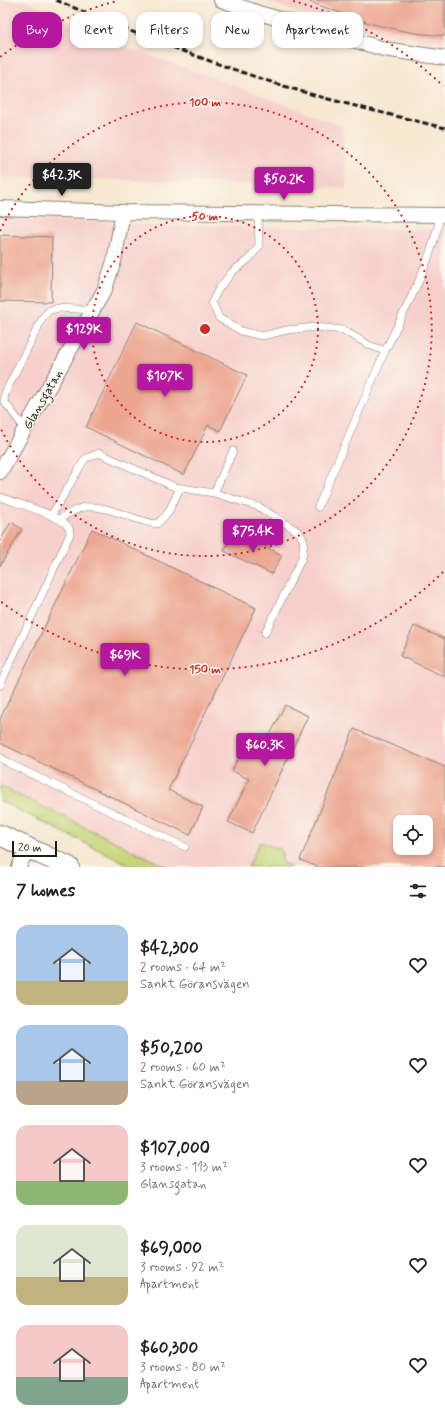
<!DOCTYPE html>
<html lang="en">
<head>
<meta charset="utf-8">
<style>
  body { margin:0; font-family:Mynerve,sans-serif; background:#f2f2f2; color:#222; height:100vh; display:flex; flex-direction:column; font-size:15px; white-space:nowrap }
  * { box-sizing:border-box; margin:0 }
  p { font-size:13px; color:#767676 }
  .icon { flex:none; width:22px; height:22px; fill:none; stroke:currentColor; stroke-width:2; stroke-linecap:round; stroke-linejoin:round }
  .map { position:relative; height:867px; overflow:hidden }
  .side { display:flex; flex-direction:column; background:#fff; flex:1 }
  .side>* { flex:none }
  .hud { position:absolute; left:12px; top:12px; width:421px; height:36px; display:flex; gap:8px }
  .buttons { position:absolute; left:393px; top:815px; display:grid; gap:8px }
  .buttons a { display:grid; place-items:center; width:40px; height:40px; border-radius:8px; background:#fff; box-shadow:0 2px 6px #0003; font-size:20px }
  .scale { position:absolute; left:12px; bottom:10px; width:45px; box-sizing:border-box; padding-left:4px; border:2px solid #1c1c1c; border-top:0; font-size:11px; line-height:14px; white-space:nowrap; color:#1c1c1c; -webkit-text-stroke:3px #fbf7ec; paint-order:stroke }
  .price { position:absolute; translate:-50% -34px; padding:0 9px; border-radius:4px; background:#b5179e; color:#fff; font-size:13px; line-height:26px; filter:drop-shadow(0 1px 2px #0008) }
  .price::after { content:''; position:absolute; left:50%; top:24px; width:12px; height:9px; margin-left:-6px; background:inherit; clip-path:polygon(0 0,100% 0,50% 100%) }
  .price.current { background:#222; color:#fff }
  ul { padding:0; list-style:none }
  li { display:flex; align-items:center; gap:12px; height:100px; padding:0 16px }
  li span { display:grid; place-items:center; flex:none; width:112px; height:80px; border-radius:12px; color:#555 }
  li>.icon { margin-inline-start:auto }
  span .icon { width:48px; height:48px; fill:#fffc; stroke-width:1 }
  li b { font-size:17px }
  h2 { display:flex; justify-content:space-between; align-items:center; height:48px; padding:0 16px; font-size:17px }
  .pill { padding:0 14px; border-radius:12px; background:#fff; box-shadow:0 2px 6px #0003; font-size:14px; line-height:36px }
  .pill.current { background:#b5179e; color:#fff }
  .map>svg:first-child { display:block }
</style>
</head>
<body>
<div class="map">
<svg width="445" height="867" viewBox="0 0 445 867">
  <rect width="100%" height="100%" fill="#fbf7ec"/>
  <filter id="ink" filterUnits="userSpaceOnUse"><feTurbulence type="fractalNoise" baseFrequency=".025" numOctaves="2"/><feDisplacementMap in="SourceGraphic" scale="8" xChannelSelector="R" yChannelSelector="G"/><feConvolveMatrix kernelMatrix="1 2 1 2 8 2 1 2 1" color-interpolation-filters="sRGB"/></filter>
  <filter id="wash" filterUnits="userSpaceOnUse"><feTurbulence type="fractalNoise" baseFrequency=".012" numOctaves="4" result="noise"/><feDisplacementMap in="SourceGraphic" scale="16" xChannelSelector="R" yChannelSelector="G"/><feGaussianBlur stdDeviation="0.9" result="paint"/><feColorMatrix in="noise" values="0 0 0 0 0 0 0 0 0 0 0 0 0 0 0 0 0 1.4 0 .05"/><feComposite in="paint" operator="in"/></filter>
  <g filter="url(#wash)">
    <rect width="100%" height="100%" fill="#f7e8d2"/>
    <!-- built -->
    <path fill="#f7d0cc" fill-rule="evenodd" d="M0 0H25L109 41 228 83 342 126 347 188 70 178 0 177Z
      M263 0H445V42L380 32 301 13Z
      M0 218 165 225 445 230V867H133L0 801ZM400 822H426V848H400Z"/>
    <!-- green -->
    <path fill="#c3d578" stroke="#70784a" d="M0 786 167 867H133L0 801Z
      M260 842 282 850V861L291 867H248Z"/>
    <g id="blocks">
      <!-- building -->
      <path fill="#eca690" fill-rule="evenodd" d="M310 0H445V36L414 33 372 24 310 2Z
        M0 235 52 237 51 302 0 301Z
        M137 322 247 375 220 431 208 425 184 475 86 427Z
        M11 522 22 529 0 566V541Z
        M92 529 256 608 168 790 203 807 190 835 0 743V719Z
        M234 531 282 555 272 574 224 551Z
        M414 626 445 639V677L400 656Z
        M285 705 308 716 252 833 228 822 249 779 232 771 250 733 267 741Z
        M354 729 445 767V867H318L300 860ZM400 822H426V848H400Z"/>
    </g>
  </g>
  <g filter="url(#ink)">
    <use href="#blocks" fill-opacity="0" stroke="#8a8277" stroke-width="1"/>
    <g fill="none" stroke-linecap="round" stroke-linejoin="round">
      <defs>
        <path id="lane" d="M258 214 259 246 249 259 232 272 218 290 212 302 219 318 241 331 262 336 287 330 316 327 343 330 369 345 385 351 318 507
          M385 351C406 307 431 264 440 216
          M25 429 4 401 5 393 43 317 50 310 59 308 93 310
          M214 493 233 451
          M0 497C15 503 62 515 69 528 70 530 70 532 70 534L0 685
          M51 516 85 459 99 453 175 487 214 493 259 507 299 532 304 541 302 558 265 633
          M59 519C67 515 77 508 85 507 110 505 133 521 157 524L168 513 180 488
          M0 757 8 763 185 847"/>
        <path id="street" d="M221 0 262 14 384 49 445 58
          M0 208 123 212 445 215
          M0 472 105 289 114 261 123 212
          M19 867 28 847"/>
        <path id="secondary" d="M0 835 69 867"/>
      </defs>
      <!-- lane casing -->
      <use href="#lane" stroke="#8a8277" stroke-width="8"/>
      <!-- street casing -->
      <use href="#street" stroke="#8a8277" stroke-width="16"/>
      <!-- secondary casing -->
      <use href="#secondary" stroke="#8a8277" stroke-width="22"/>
      <!-- lane -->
      <use href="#lane" stroke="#fff" stroke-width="7"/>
      <!-- street -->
      <use href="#street" stroke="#fff" stroke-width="14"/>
      <!-- secondary -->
      <use href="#secondary" stroke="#fff" stroke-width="20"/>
      <!-- rail -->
      <path stroke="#1c1c1c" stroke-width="3" stroke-dasharray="6 3" stroke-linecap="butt" d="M56 0C127 31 201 59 274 83 330 101 388 114 445 128"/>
    </g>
  </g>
  <!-- distance rings -->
  <g fill="none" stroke="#d62828" stroke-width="2" stroke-dasharray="2 4">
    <circle cx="205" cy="329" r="113"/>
    <path d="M0 231A227 227 0 1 1 0 427"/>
    <path d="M443 572A340 340 0 0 1 0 601M0 57A340 340 0 0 1 117 1M293 1A340 340 0 0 1 443 86"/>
  </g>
  <g text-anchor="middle" stroke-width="3" stroke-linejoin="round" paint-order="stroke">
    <!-- street labels -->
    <g font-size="13" fill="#1c1c1c" stroke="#fbf7ec">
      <text transform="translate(42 399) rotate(-60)" y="5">Glansgatan</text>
    </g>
  </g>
  <circle cx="205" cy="329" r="6" fill="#d62828" stroke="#fbf7ec" stroke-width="2"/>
  <g font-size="12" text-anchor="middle" font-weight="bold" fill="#d62828" stroke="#fbf7ec" stroke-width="3" stroke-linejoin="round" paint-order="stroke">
    <text x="205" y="106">100 m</text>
    <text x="205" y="220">50 m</text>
    <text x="205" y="673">150 m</text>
  </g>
</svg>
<div class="buttons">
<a><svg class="icon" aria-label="locate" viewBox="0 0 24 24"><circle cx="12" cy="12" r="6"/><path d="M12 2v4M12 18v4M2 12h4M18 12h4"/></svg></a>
</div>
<div class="scale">20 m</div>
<b class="price current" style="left:62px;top:197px">$42.3K</b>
<b class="price" style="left:284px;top:201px">$50.2K</b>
<b class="price" style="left:84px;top:351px">$129K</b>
<b class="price" style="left:165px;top:398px">$107K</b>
<b class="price" style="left:253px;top:553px">$75.4K</b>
<b class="price" style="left:125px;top:677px">$69K</b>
<b class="price" style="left:265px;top:767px">$60.3K</b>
<div class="hud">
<a class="pill current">Buy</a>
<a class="pill">Rent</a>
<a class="pill">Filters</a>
<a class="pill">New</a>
<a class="pill">Apartment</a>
</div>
</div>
<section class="side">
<h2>7 homes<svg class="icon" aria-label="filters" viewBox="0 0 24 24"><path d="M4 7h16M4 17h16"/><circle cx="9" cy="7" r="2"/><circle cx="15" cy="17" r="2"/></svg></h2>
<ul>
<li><span style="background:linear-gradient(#a9c7e8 70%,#c2b280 0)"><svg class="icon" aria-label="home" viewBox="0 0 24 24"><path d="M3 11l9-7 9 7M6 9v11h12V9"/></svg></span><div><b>$42,300</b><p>2 rooms · 64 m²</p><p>Sankt Göransvägen</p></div><svg class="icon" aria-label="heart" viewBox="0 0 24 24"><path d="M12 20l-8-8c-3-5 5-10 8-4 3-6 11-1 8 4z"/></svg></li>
<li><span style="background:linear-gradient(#a9c7e8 70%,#b9a48a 0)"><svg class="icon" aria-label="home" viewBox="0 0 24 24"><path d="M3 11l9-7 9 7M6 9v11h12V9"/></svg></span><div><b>$50,200</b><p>2 rooms · 60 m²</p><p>Sankt Göransvägen</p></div><svg class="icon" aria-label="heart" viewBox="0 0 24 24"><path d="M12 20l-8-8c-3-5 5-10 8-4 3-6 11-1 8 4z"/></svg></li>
<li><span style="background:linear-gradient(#f6c9c9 70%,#8fb573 0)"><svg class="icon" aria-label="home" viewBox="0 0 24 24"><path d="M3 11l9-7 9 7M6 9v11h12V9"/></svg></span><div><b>$107,000</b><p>3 rooms · 113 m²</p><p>Glansgatan</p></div><svg class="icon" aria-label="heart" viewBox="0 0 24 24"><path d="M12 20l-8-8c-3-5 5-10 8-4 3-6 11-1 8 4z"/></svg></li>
<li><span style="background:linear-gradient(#dfe7d0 65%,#c2b280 0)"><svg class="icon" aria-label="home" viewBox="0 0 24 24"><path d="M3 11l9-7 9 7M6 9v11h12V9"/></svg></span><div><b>$69,000</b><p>3 rooms · 92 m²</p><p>Apartment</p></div><svg class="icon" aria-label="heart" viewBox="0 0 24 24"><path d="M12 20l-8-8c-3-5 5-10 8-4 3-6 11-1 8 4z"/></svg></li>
<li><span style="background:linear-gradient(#f6c9c9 65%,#7fa58c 0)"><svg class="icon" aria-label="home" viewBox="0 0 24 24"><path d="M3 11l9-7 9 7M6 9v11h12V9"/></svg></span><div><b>$60,300</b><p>3 rooms · 80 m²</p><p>Apartment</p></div><svg class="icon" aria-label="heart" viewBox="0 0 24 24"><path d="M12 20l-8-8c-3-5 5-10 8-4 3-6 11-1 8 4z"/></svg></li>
</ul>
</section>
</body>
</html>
